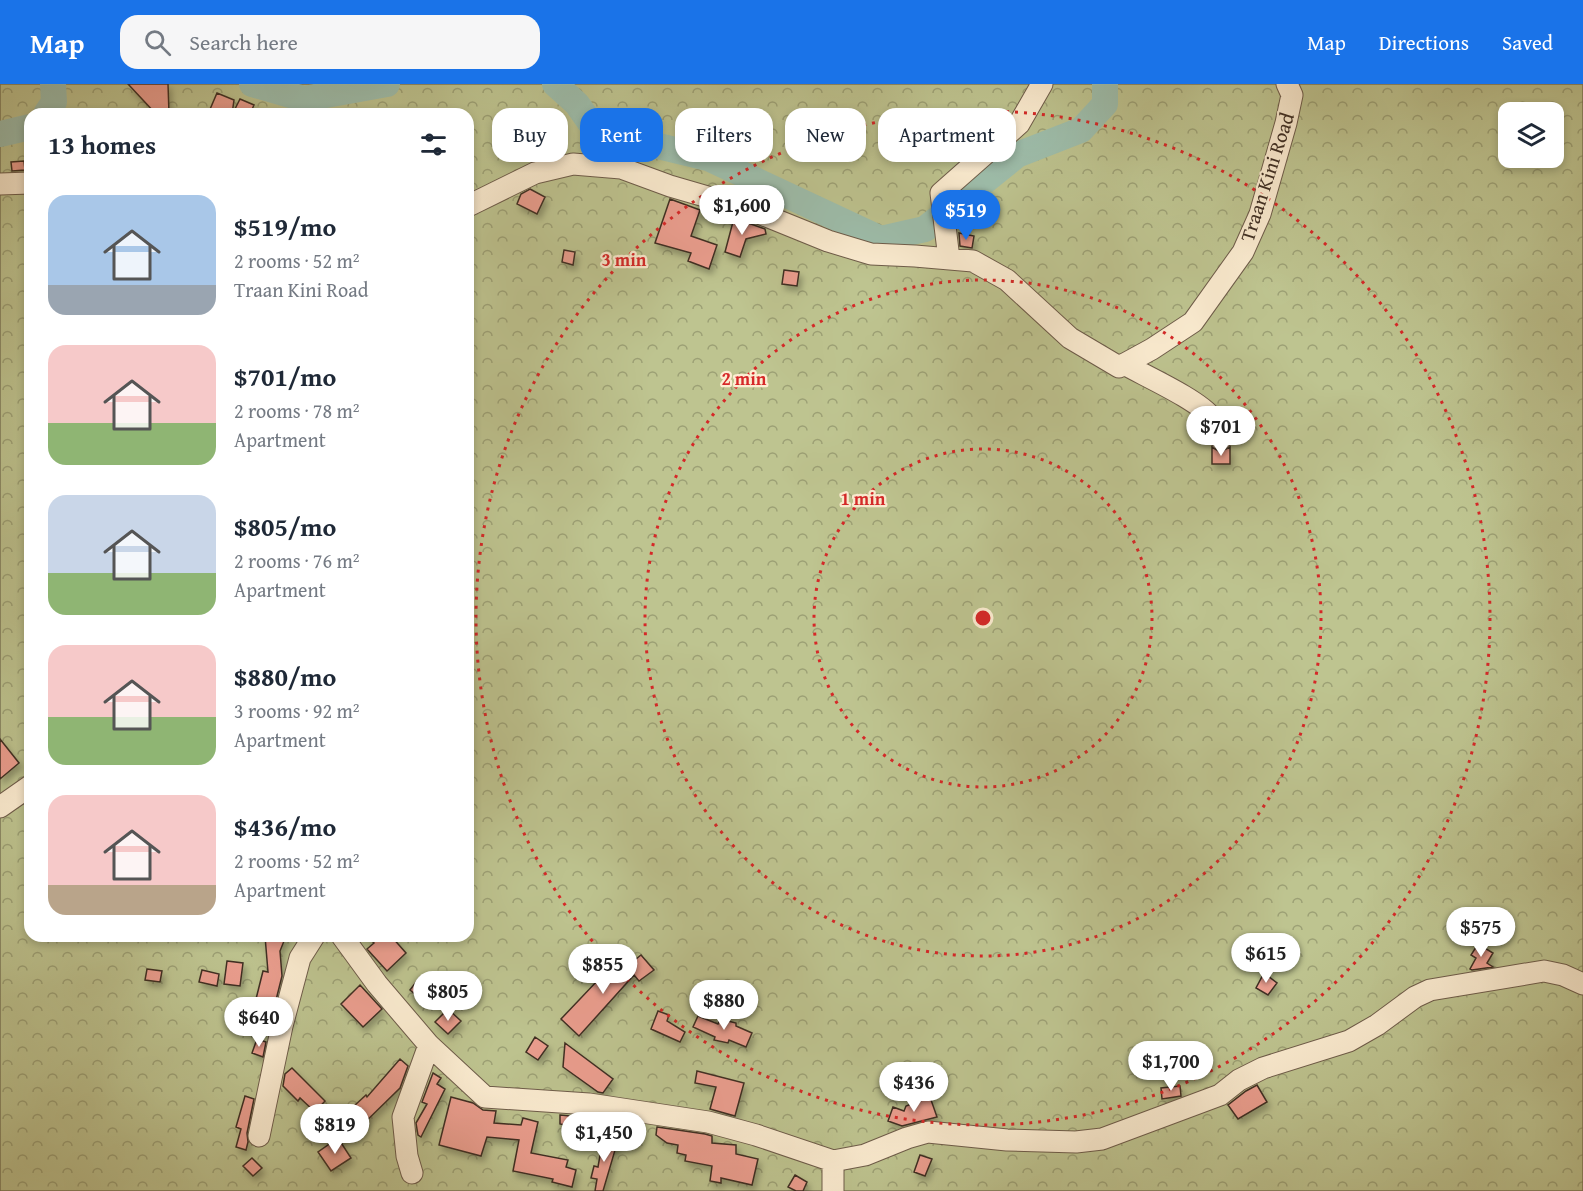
<!DOCTYPE html>
<html lang="en">
<head>
<meta charset="utf-8">
<style>
  body { margin:0; font-family:"Gentium Book Plus",serif; background:#f6f6f7; color:#1f2937; height:100vh; display:flex; flex-direction:column; font-size:22px; white-space:nowrap }
  * { box-sizing:border-box; margin:0 }
  p { font-size:20px; color:#747a83 }
  .icon { flex:none; width:33px; height:33px; fill:none; stroke:currentColor; stroke-width:2; stroke-linecap:round; stroke-linejoin:round }
  .map { position:relative; flex:1; overflow:hidden }
  .drawer { position:absolute; left:24px; top:24px; width:450px; height:834px; display:flex; flex-direction:column; background:#fff; border-radius:18px; box-shadow:0 3px 9px #0003 }
  .drawer>* { flex:none }
  .top-card { position:absolute; left:492px; top:24px; width:570px; height:54px; display:flex; gap:12px }
  .tools { position:absolute; left:1498px; top:18px; display:grid; gap:12px }
  .tools a { display:grid; place-items:center; width:66px; height:66px; border-radius:12px; background:#fff; box-shadow:0 3px 9px #0003; font-size:30px }
  .price { position:absolute; translate:-50% -51px; padding:0 14px; border-radius:21px; background:#fff; color:#222; font-size:20px; line-height:39px; filter:drop-shadow(0 2px 3px #0008) }
  .price::after { content:''; position:absolute; left:50%; top:36px; width:18px; height:14px; margin-left:-9px; background:inherit; clip-path:polygon(0 0,100% 0,50% 100%) }
  .price.selected { background:#1a73e8; color:#fff }
  ul { padding:0; list-style:none }
  li { display:flex; align-items:center; gap:18px; height:150px; padding:0 24px }
  li span { display:grid; place-items:center; flex:none; width:168px; height:120px; border-radius:18px; color:#555 }
  li>.icon { margin-inline-start:auto }
  span .icon { width:72px; height:72px; fill:#fffc; stroke-width:1 }
  li b { font-size:26px }
  h2 { display:flex; justify-content:space-between; align-items:center; height:72px; padding:0 24px; font-size:26px }
  .pill { padding:0 21px; border-radius:18px; background:#fff; box-shadow:0 3px 9px #0003; font-size:21px; line-height:54px }
  .pill.selected { background:#1a73e8; color:#fff }
  header { display:flex; align-items:center; gap:36px; box-sizing:border-box; height:84px; padding:0 30px; background:#1a73e8; color:#fff }
  header strong { font-size:28px }
  nav { display:flex; gap:33px; margin-inline-start:auto; font-size:21px }
  .search { width:420px; height:54px; background:#f6f6f7; display:flex; align-items:center; gap:15px; box-sizing:border-box; padding:0 21px; border-radius:18px; color:#747a83; font-size:22px }
  .map>svg:first-child { display:block }
</style>
</head>
<body>
<header>
<strong>Map</strong>
<div class="search"><svg class="icon" aria-label="search" viewBox="0 0 24 24"><circle cx="10" cy="10" r="6"/><path d="M15 15l6 6"/></svg>Search here</div>
<nav><a>Map</a><a>Directions</a><a>Saved</a></nav>
</header>
<div class="map">
<svg width="1583" height="1107" viewBox="0 0 1583 1107">
  <defs>
    <pattern id="forest-crowns" width="20" height="18" patternUnits="userSpaceOnUse" patternTransform="scale(1.5)"><rect width="20" height="18" fill="#bec490"/><path d="M2 6a3 3 0 1 1 6 0M12 15a3 3 0 1 1 6 0" fill="none" stroke="#9ca075"/></pattern>
    <filter id="shadow"><feDropShadow dx="3" dy="5" stdDeviation="3" flood-color="#0004"/></filter>
  </defs>
  <rect width="100%" height="100%" fill="#fae4ba"/>
  <filter id="stains"><feTurbulence type="fractalNoise" baseFrequency=".00333" numOctaves="4"/><feColorMatrix values="0 0 0 0 .2 0 0 0 0 .09 0 0 0 0 .02 0 0 0 .5 -.17"/></filter>
  <radialGradient id="worn" r=".72"><stop offset=".6" stop-color="#630" stop-opacity="0"/><stop offset="1" stop-color="#630" stop-opacity=".3"/></radialGradient>
  <!-- forest -->
  <path fill="url(#forest-crowns)" stroke="#7e7a5a" stroke-width="1.5" fill-rule="evenodd" d="M0 0H1583V1107H0ZM1509 28H1554V74H1509ZM30 30H468V852H30Z"/>
  <g fill="none" stroke-linecap="round" stroke-linejoin="round">
    <!-- river -->
    <path stroke="#9ebfad" stroke-width="26" d="M252 0 304 15 387 0
      M555 0 577 20 596 47 708 74 881 155 925 145 1017 71 1081 46 1105 20V0
      M46 30 54 18 53 0
      M0 50 30 43"/>
  </g>
  <!-- building -->
  <path fill="#eb9e8f" stroke="#3f2f24" stroke-width="1.5" filter="url(#shadow)" d="M128 0H168L169 30H156Z
    M217 9 234 16 232 30H208Z
    M240 15 254 21 250 30 235 25Z
    M24 77 25 86 12 87 11 78Z
    M530 105 545 113 537 130 517 120 521 110Z
    M670 115 700 126 691 152 717 161 709 185 688 177 691 169 655 159Z
    M734 134 765 145 766 150 746 155 740 173 725 168Z
    M959 149 974 152 972 164 960 162Z
    M564 166 575 168 573 181 562 178Z
    M784 186 799 188 797 202 782 200Z
    M1212 363 1220 368 1230 363V380H1212Z
    M0 655 19 679 0 695Z
    M265 852H286L280 867 282 892 273 928 254 923 263 887 268 888Z
    M367 852H391L406 869 387 887 367 865 374 859Z
    M1478 860 1493 869 1487 879 1493 883 1472 886 1470 885 1476 874 1471 871Z
    M641 871 654 886 639 897 634 891 579 952 561 935 598 896 603 901 617 886 620 888Z
    M227 877 243 879 240 902 224 900Z
    M147 885 162 887 160 898 145 896Z
    M202 886 219 890 217 902 199 898Z
    M1264 889 1277 899 1268 911 1256 904Z
    M420 893 434 904 423 917 410 906Z
    M360 901 382 925 363 943 341 920Z
    M448 925 461 937 448 950 435 938Z
    M658 927 669 931 667 937 685 948 680 958 651 945Z
    M698 932 718 940 720 935 736 939V942L752 949 746 963 729 956 728 959 714 956 715 953 693 943Z
    M535 953 548 962 538 976 526 968Z
    M257 955 266 958 263 973 252 969Z
    M565 959 613 995 603 1009 598 1008 563 983Z
    M400 975 408 982 400 1004 354 1049 341 1034 366 1011 367 1013Z
    M292 984 325 1017 315 1028 300 1014 298 1017 283 1002 285 990Z
    M697 987 744 999 735 1032 710 1025 716 1003 695 999Z
    M433 989 441 994 437 1000 445 1005 421 1053 418 1051 416 1039 427 1020 422 1018Z
    M1257 1001 1267 1018 1238 1035 1228 1021 1246 1007Z
    M1180 1002 1181 1012 1162 1015 1161 1004Z
    M245 1012 254 1015 247 1049 248 1058 246 1066 236 1063 241 1045 236 1043Z
    M451 1013 473 1019 483 1026 496 1027 494 1039 521 1041 523 1034 538 1038 531 1069 568 1076 566 1083 576 1086 572 1103 552 1098 553 1095 513 1087 519 1056 487 1053 481 1072 439 1061Z
    M930 1013 937 1033 902 1042 888 1037 893 1023 904 1027 906 1022Z
    M560 1031 592 1034 590 1046 560 1040Z
    M626 1042 638 1045 635 1060 623 1058Z
    M657 1043 705 1050 712 1052V1059L736 1061V1070L758 1075 752 1101 721 1094V1099L710 1097 712 1082 685 1077 686 1071 677 1069 678 1061 667 1059 656 1051Z
    M338 1054 351 1074 331 1087 318 1068Z
    M603 1054 618 1056 603 1107H595L597 1095 591 1094 594 1082 598 1083Z
    M920 1071 932 1075 925 1092 914 1088Z
    M252 1074 262 1084 253 1092 243 1082Z
    M795 1091 807 1098 803 1107H796L788 1103Z"/>
  <g fill="none" stroke-linecap="round" stroke-linejoin="round">
    <defs>
      <path id="minor" d="M0 100 30 99
        M468 122 535 89 573 80 621 84 670 102 749 125 828 157 871 170 915 172 973 177 1007 196 1070 254 1119 283 1152 265 1193 238 1243 168 1260 130 1286 39 1292 11 1287 0
        M949 175 941 109 1019 40 1042 0
        M1124 280C1145 292 1199 316 1212 334 1217 340 1218 348 1221 355
        M0 723 30 702
        M342 852 377 900 429 961 485 1013 589 1020 708 1038 756 1051 833 1077V1107
        M259 1052 282 942 300 874 314 852
        M833 1077 865 1071 907 1054 928 1048 1007 1056 1076 1058 1102 1055 1220 1011 1239 996 1263 984 1349 957 1377 941 1415 913 1430 906 1544 887 1563 891 1583 900
        M412 1089 407 1072 403 1033 429 961"/>
    </defs>
    <!-- minor casing -->
    <use href="#minor" stroke="#6e5c4a" stroke-width="23"/>
    <!-- minor -->
    <use href="#minor" stroke="#fcedd2" stroke-width="21"/>
  </g>
  <!-- distance rings -->
  <g fill="none" stroke="#d62828" stroke-width="3" stroke-dasharray="3 6">
    <circle cx="983" cy="534" r="169"/>
    <circle cx="983" cy="534" r="338"/>
    <circle cx="983" cy="534" r="507"/>
  </g>
  <g text-anchor="middle" stroke-width="4.5" stroke-linejoin="round" paint-order="stroke">
    <!-- street labels -->
    <g font-size="20" fill="#3f2f24" stroke="#fcedd2">
      <text transform="translate(1267 93) rotate(-72)" y="7">Traan Kini Road</text>
    </g>
  </g>
  <circle cx="983" cy="534" r="9" fill="#d62828" stroke="#fcedd2" stroke-width="3"/>
  <g font-size="18" text-anchor="middle" font-weight="bold" fill="#d62828" stroke="#fcedd2" stroke-width="4.5" stroke-linejoin="round" paint-order="stroke">
    <text x="624" y="182">3 min</text>
    <text x="744" y="301">2 min</text>
    <text x="863" y="421">1 min</text>
  </g>
  <rect width="100%" height="100%" filter="url(#stains)"/>
  <rect width="100%" height="100%" fill="url(#worn)"/>
</svg>
<div class="tools">
<a><svg class="icon" aria-label="layers" viewBox="0 0 24 24"><path d="M12 4l9 5-9 5-9-5zM3 14l9 5 9-5"/></svg></a>
</div>
<b class="price" style="left:742px;top:152px">$1,600</b>
<b class="price selected" style="left:966px;top:157px">$519</b>
<b class="price" style="left:1221px;top:373px">$701</b>
<b class="price" style="left:1481px;top:874px">$575</b>
<b class="price" style="left:1266px;top:900px">$615</b>
<b class="price" style="left:603px;top:911px">$855</b>
<b class="price" style="left:448px;top:938px">$805</b>
<b class="price" style="left:724px;top:947px">$880</b>
<b class="price" style="left:259px;top:964px">$640</b>
<b class="price" style="left:1171px;top:1008px">$1,700</b>
<b class="price" style="left:914px;top:1029px">$436</b>
<b class="price" style="left:335px;top:1071px">$819</b>
<b class="price" style="left:604px;top:1079px">$1,450</b>
<div class="top-card">
<a class="pill">Buy</a>
<a class="pill selected">Rent</a>
<a class="pill">Filters</a>
<a class="pill">New</a>
<a class="pill">Apartment</a>
</div>
<section class="drawer">
<h2>13 homes<svg class="icon" aria-label="filters" viewBox="0 0 24 24"><path d="M4 7h16M4 17h16"/><circle cx="9" cy="7" r="2"/><circle cx="15" cy="17" r="2"/></svg></h2>
<ul>
<li><span style="background:linear-gradient(#a9c7e8 75%,#9aa5b1 0)"><svg class="icon" aria-label="home" viewBox="0 0 24 24"><path d="M3 11l9-7 9 7M6 9v11h12V9"/></svg></span><div><b>$519/mo</b><p>2 rooms · 52 m²</p><p>Traan Kini Road</p></div></li>
<li><span style="background:linear-gradient(#f6c9c9 65%,#8fb573 0)"><svg class="icon" aria-label="home" viewBox="0 0 24 24"><path d="M3 11l9-7 9 7M6 9v11h12V9"/></svg></span><div><b>$701/mo</b><p>2 rooms · 78 m²</p><p>Apartment</p></div></li>
<li><span style="background:linear-gradient(#c9d6e8 65%,#8fb573 0)"><svg class="icon" aria-label="home" viewBox="0 0 24 24"><path d="M3 11l9-7 9 7M6 9v11h12V9"/></svg></span><div><b>$805/mo</b><p>2 rooms · 76 m²</p><p>Apartment</p></div></li>
<li><span style="background:linear-gradient(#f6c9c9 60%,#8fb573 0)"><svg class="icon" aria-label="home" viewBox="0 0 24 24"><path d="M3 11l9-7 9 7M6 9v11h12V9"/></svg></span><div><b>$880/mo</b><p>3 rooms · 92 m²</p><p>Apartment</p></div></li>
<li><span style="background:linear-gradient(#f6c9c9 75%,#b9a48a 0)"><svg class="icon" aria-label="home" viewBox="0 0 24 24"><path d="M3 11l9-7 9 7M6 9v11h12V9"/></svg></span><div><b>$436/mo</b><p>2 rooms · 52 m²</p><p>Apartment</p></div></li>
</ul>
</section>
</div>
</body>
</html>
